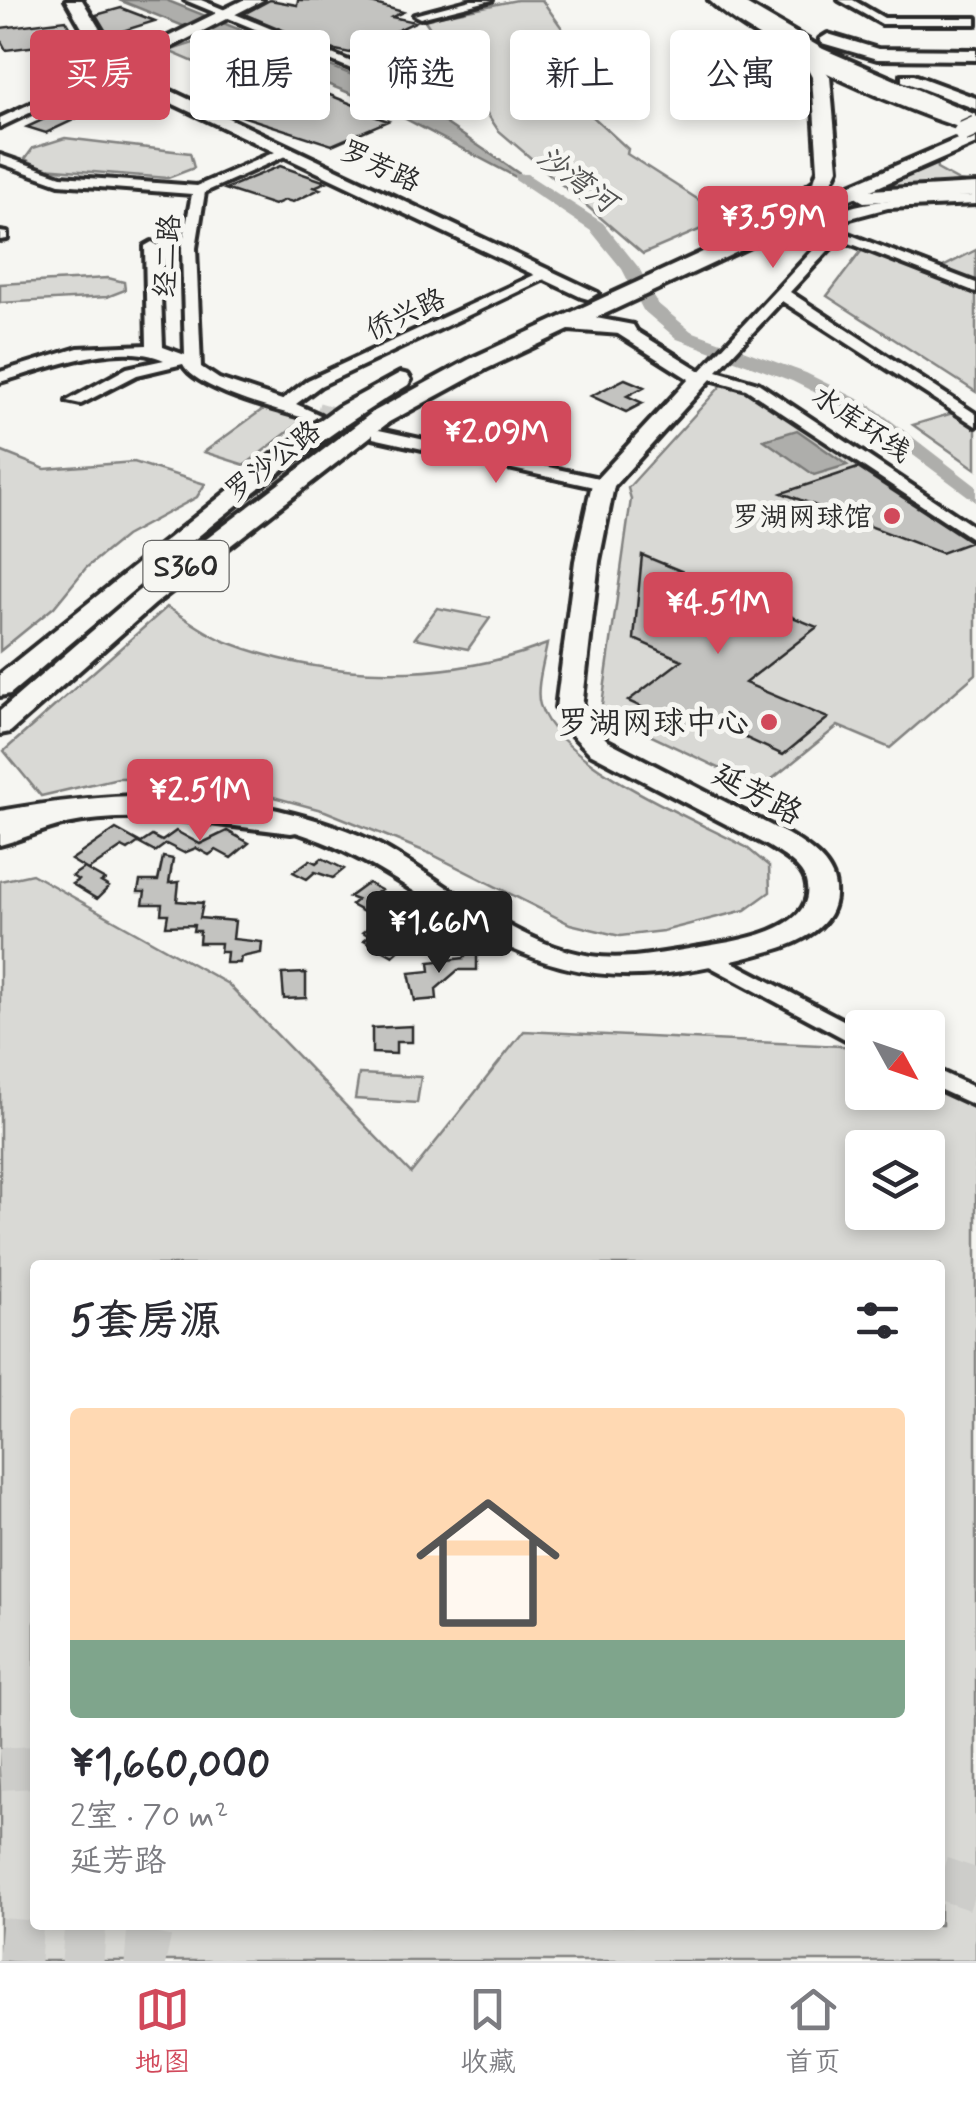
<!DOCTYPE html>
<html lang="zh">
<head>
<meta charset="utf-8">
<style>
  body { margin:0; font-family:Mynerve,"LXGW WenKai TC",sans-serif; background:#f2f2f3; color:#2b2b33; height:100vh; display:flex; flex-direction:column; font-size:38px; white-space:nowrap }
  * { box-sizing:border-box; margin:0 }
  p { font-size:32px; color:#7c7c81 }
  .icon { flex:none; width:55px; height:55px; fill:none; stroke:currentColor; stroke-width:2; stroke-linecap:round; stroke-linejoin:round }
  .map { position:relative; flex:1; overflow:hidden }
  .sheet { position:absolute; left:30px; top:1260px; width:915px; height:670px; display:flex; flex-direction:column; background:#fff; border-radius:10px; box-shadow:0 5px 15px #0003 }
  .sheet>* { flex:none }
  .guide { position:absolute; left:30px; top:30px; width:918px; height:90px; display:flex; gap:20px }
  .needle { width:65px; rotate:130deg }
  .fabs { position:absolute; left:845px; top:1010px; display:grid; gap:20px }
  .fabs a { display:grid; place-items:center; width:100px; height:100px; border-radius:10px; background:#fff; box-shadow:0 5px 15px #0003; font-size:50px }
  .price { position:absolute; translate:-50% -85px; padding:0 22px; border-radius:10px; background:#d1495b; color:#fff; font-size:32px; line-height:65px; filter:drop-shadow(0 2px 5px #0008) }
  .price::after { content:''; position:absolute; left:50%; top:60px; width:30px; height:22px; margin-left:-15px; background:inherit; clip-path:polygon(0 0,100% 0,50% 100%) }
  .price.selected { background:#222; color:#fff }
  ul { padding:0; list-style:none }
  li { display:grid; align-content:center; gap:20px; height:530px; padding:0 40px }
  li+li { border-top:2px solid #e1e1e2 }
  li span { display:grid; place-items:center; height:310px; border-radius:10px; color:#555 }
  li>.icon { margin-inline-start:auto }
  span .icon { width:180px; height:180px; fill:#fffc; stroke-width:1 }
  li b { font-size:42px }
  h2 { display:flex; justify-content:space-between; align-items:center; height:120px; padding:0 40px; font-size:42px }
  .chip { padding:0 35px; border-radius:10px; background:#fff; box-shadow:0 5px 15px #0003; font-size:35px; line-height:90px }
  .chip.selected { background:#d1495b; color:#fff }
  .menu { display:flex; justify-content:space-around; align-items:center; height:140px; border-top:2px solid #e1e1e2; background:#fff; font-size:28px; color:#7c7c81 }
  .menu a { display:grid; justify-items:center; gap:5px }
  .menu .selected { color:#d1495b }
  .map>svg:first-child { display:block }
</style>
</head>
<body>
<div class="map">
<svg width="976" height="1961" viewBox="0 0 976 1961">
  <rect width="100%" height="100%" fill="#f6f6f2"/>
  <filter id="ink" filterUnits="userSpaceOnUse"><feTurbulence type="fractalNoise" baseFrequency=".01" numOctaves="2"/><feDisplacementMap in="SourceGraphic" scale="20" xChannelSelector="R" yChannelSelector="G"/><feConvolveMatrix kernelMatrix="1 2 1 2 8 2 1 2 1" color-interpolation-filters="sRGB"/></filter>
  <g filter="url(#ink)">
    <!-- green -->
    <path fill="#d9d9d5" stroke="#828280" stroke-width="2.5" fill-rule="evenodd" d="M517 0H542L606 90 615 110 590 114 628 149 627 154 727 218 643 254 498 130 424 19Z
      M200 41 263 66 229 77 168 51Z
      M65 138 190 153 194 168 168 178 43 168 25 159 33 148Z
      M936 160 937 169 959 181 976 184 865 192Z
      M866 245 931 273 976 250V392L827 296Z
      M108 278 124 282 125 290 107 297 0 303V284Z
      M729 377 976 530V674L890 748 838 726 761 788 601 712 631 499 628 488Z
      M270 404 310 415 245 465 204 452Z
      M956 412 976 425V469L913 425Z
      M0 451 45 469 134 462 205 484 197 497 125 536 86 568 54 607 0 651Z
      M167 607C186 618 206 634 227 642 328 681 447 683 547 644 544 661 535 689 540 705 559 765 690 817 746 847L769 866 770 892 745 910 663 931 620 936 570 924 431 854 325 811 200 777 118 778 41 796 4 751Z
      M437 608 490 618 468 649 415 638Z
      M32 874 228 984 411 1173 524 1031 862 1047V1092H928V1079L976 1103V1961H0V881ZM862 1148H928V1212H862ZM35 1265H940V1925H35Z
      M359 1074 421 1077 417 1103 355 1099Z"/>
    <!-- water -->
    <path fill="#aeaeab" stroke="#7a7a78" stroke-width="2.5" d="M119 0H166L407 97 552 196 379 105Z
      M797 430 847 465 814 475 764 440Z"/>
    <g fill="none" stroke-linecap="round" stroke-linejoin="round">
      <!-- river -->
      <path fill="#aeaeab" fill-rule="evenodd" d="M515 174H527L603 223 639 268 657 303 691 331 806 373 872 406 976 486V502L858 414 792 381 677 339 643 310 622 269 591 231 515 180Z"/>
    </g>
    <!-- building -->
    <path fill="#c3c3c0" stroke="#2b2b2b" stroke-width="2.5" d="M270 0 297 5 298 0H361L403 12 392 17 415 22 350 53 326 48 244 14Z
      M121 8 155 21 113 34 105 30 96 15Z
      M66 20 78 41 6 50 0 39V28Z
      M286 77 364 109 359 111 388 121 332 145 214 107Z
      M95 90 122 97 46 133 27 127 81 102 74 100Z
      M280 166 326 182 314 187 320 189 293 202 285 200 274 205 225 189Z
      M625 379 644 387 627 396 643 403 626 412 591 396Z
      M858 468 971 542 941 553 782 493Z
      M642 555 817 627 745 683 828 718 783 755 718 725 707 711 687 728 628 701 682 660 634 639Z
      M116 829 139 842 128 850 122 847 88 870 71 860Z
      M176 831 200 844 227 831 249 843 231 858 216 850 209 855 196 848 184 853 166 844 155 852 140 844 152 836 162 841Z
      M163 857 173 859 169 883 179 882 177 901 203 903 200 918 235 921 233 939 262 942 261 953 241 957 240 963H226L227 952H220L221 943H199L200 931H193L194 925 166 926 168 914H161L162 904H143L145 892H138L140 881H158Z
      M322 858 344 869 333 878 315 872 307 879 293 872 310 860 316 863Z
      M84 868 105 880 101 882 109 887 97 899 72 884 78 880 72 876Z
      M368 883 381 890 375 894 385 900 381 904 394 910 381 920 391 925 385 930 397 936 392 939 404 946 393 956 364 940 369 936 363 932 378 920 351 905 357 900 349 897Z
      M466 954H477V970H458L436 989 437 999 415 1001 409 973 430 971 429 962 464 958Z
      M306 973V998L284 999 282 974Z
      M412 1026V1042H396V1054L372 1053V1028Z"/>
    <g fill="none" stroke-linecap="round" stroke-linejoin="round">
      <!-- minor-tunnel -->
      <path stroke="#cdcdca" stroke-width="18" stroke-dasharray="18 9" stroke-linecap="butt" d="M317 411 384 431"/>
      <!-- highway-tunnel -->
      <path stroke="#cdcdca" stroke-width="42" stroke-dasharray="42 21" stroke-linecap="butt" d="M0 1769 35 1767
        M940 1878 976 1890
        M0 1939 130 1949 187 1961"/>
      <defs>
        <path id="minor" d="M185 0H201L475 113 465 116Z
          M471 0H492L420 18 414 15Z
          M839 0H853L884 18H976V24H882Z
          M110 67 120 70 0 127V118Z
          M282 149 294 152 205 192 196 248 201 367 219 379 282 400 308 380 543 271 555 274 320 386 296 404 320 415 312 420C282 412 195 390 183 364L137 375 81 404 67 401 127 368 164 360C118 339 46 369 0 382V372L78 348 147 345 145 246 152 242 159 246 163 347 185 355 182 248 192 194 59 184 0 163V155L61 176 197 186Z
          M976 196V204L888 208 843 220V232L976 283V292L839 239 790 292 976 414V426L782 301 717 371 758 383 976 528V541L746 389 710 379 702 383 694 378 829 233V219C849 196 945 197 976 196Z
          M0 232 7 233V239L0 240Z
          M379 430 603 479 611 484 603 489 373 438V432Z
          M706 948 862 1030V1048L698 960 695 955Z
          M928 1066 976 1088V1106L928 1084Z"/>
        <path id="major" d="M66 0H82L119 61 243 0H263L127 70 598 293 588 299 581 297 108 73Z
          M709 0H727L815 53 976 121V132C910 114 757 47 709 0Z
          M902 75H914L976 98V109L902 81Z
          M625 324 712 378 614 486 599 561 582 708 590 723 608 741 787 834C807 846 834 863 835 889 838 926 800 943 770 951 634 990 558 986 440 908 388 874 339 842 278 827 183 805 95 811 0 827V811C95 794 183 788 278 810 315 819 351 829 385 848 451 885 514 944 591 956 624 961 657 954 689 949 716 944 744 941 770 931 792 922 813 908 806 881 801 865 781 854 768 846L590 753 570 733 556 708 575 561 592 484 689 379 618 334 615 330Z"/>
        <path id="highway" d="M720 0H739L823 49 976 115V126L818 60 830 77 838 169 829 188 802 206 976 131V144L871 190 976 184V196L864 202 855 197 596 318 633 325 636 330 633 335 569 330 486 369 389 422 155 604 10 732 0 734V711L137 592 373 412 470 359 796 209 782 204 814 181 818 169 812 77 797 49Z
          M828 34 878 49 976 50V60L877 59 822 43 820 39Z
          M400 373 408 375 411 380 408 385C264 471 139 588 10 694L0 696V674L271 456 338 407Z
          M106 801 181 803 291 815 302 817 306 824 302 831 291 833C218 825 140 809 66 824 43 829 23 839 0 845V825L70 805Z"/>
      </defs>
      <!-- minor casing -->
      <use href="#minor" stroke="#2b2b2b" stroke-width="8"/>
      <!-- major casing -->
      <use href="#major" stroke="#2b2b2b" stroke-width="8"/>
      <!-- highway casing -->
      <use href="#highway" stroke="#2b2b2b" stroke-width="8"/>
      <!-- minor -->
      <use href="#minor" fill="#f6f6f2" fill-rule="evenodd"/>
      <!-- major -->
      <use href="#major" fill="#f6f6f2" fill-rule="evenodd"/>
      <!-- highway -->
      <use href="#highway" fill="#f6f6f2" fill-rule="evenodd"/>
      <defs>
        <path id="highway-bridge" d="M963 132 976 126"/>
      </defs>
      <!-- highway-bridge casing -->
      <use href="#highway-bridge" stroke="#2b2b2b" stroke-width="22" stroke-linecap="butt"/>
      <!-- highway-bridge -->
      <use href="#highway-bridge" stroke="#f6f6f2" stroke-width="19"/>
    </g>
  </g>
  <!-- markers -->
  <g fill="#d1495b" stroke="#f6f6f2" stroke-width="4">
    <circle cx="892" cy="516" r="10"/>
    <circle cx="769" cy="722" r="10"/>
  </g>
  <g text-anchor="middle" stroke-width="10" stroke-linejoin="round" paint-order="stroke">
    <!-- far-street labels -->
    <g font-size="28" fill="#2b2b2b" stroke="#f6f6f2">
      <text transform="translate(381 165) rotate(25)" y="10">罗芳路</text>
      <text transform="translate(166 256) rotate(-86)" y="10">经二路</text>
      <text transform="translate(405 313) rotate(-25)" y="10">侨兴路</text>
      <text transform="translate(862 423) rotate(34)" y="10">水库环线</text>
      <text transform="translate(272 460) rotate(-38)" y="10">罗沙公路</text>
    </g>
    <!-- far-poi labels -->
    <g font-size="28" fill="#2b2b2b" stroke="#f6f6f2" text-anchor="end">
      <text x="872" y="526">罗湖网球馆</text>
    </g>
    <!-- far-water labels -->
    <g font-size="30" font-style="italic" fill="#525251" stroke="#f6f6f2">
      <text transform="translate(577 179) rotate(36)" y="10">沙湾河</text>
    </g>
    <!-- shield labels -->
    <rect fill="#f6f6f2" stroke="#686867" stroke-width="2.5" x="143.5" y="541" width="85" height="50" rx="8"/>
    <g font-size="30" font-weight="bold" fill="#2b2b2b">
      <text x="186" y="576">S360</text>
    </g>
    <!-- poi labels -->
    <g font-size="32" fill="#2b2b2b" stroke="#f6f6f2" text-anchor="end">
      <text x="749" y="733">罗湖网球中心</text>
    </g>
    <!-- street labels -->
    <g font-size="32" fill="#2b2b2b" stroke="#f6f6f2">
      <text transform="translate(758 793) rotate(28)" y="11">延芳路</text>
    </g>
  </g>
</svg>
<div class="fabs">
<a><svg class="needle" viewBox="-14 -14 28 28"><path d="M0-13l5 13h-10z" fill="#e53935"/><path d="M0 13l5-13h-10z" fill="#7c7c81"/></svg></a>
<a><svg class="icon" aria-label="layers" viewBox="0 0 24 24"><path d="M12 4l9 5-9 5-9-5zM3 14l9 5 9-5"/></svg></a>
</div>
<b class="price" style="left:773px;top:271px">¥3.59M</b>
<b class="price" style="left:496px;top:486px">¥2.09M</b>
<b class="price" style="left:718px;top:657px">¥4.51M</b>
<b class="price" style="left:200px;top:844px">¥2.51M</b>
<b class="price selected" style="left:439px;top:976px">¥1.66M</b>
<div class="guide">
<a class="chip selected">买房</a>
<a class="chip">租房</a>
<a class="chip">筛选</a>
<a class="chip">新上</a>
<a class="chip">公寓</a>
</div>
<section class="sheet">
<h2>5套房源<svg class="icon" aria-label="filters" viewBox="0 0 24 24"><path d="M4 7h16M4 17h16"/><circle cx="9" cy="7" r="2"/><circle cx="15" cy="17" r="2"/></svg></h2>
<ul>
<li><span style="background:linear-gradient(#ffd9b3 75%,#7fa58c 0)"><svg class="icon" aria-label="home" viewBox="0 0 24 24"><path d="M3 11l9-7 9 7M6 9v11h12V9"/></svg></span><div><b>¥1,660,000</b><p>2室 · 70 m²</p><p>延芳路</p></div></li>
</ul>
</section>
</div>
<nav class="menu">
<a class="selected"><svg class="icon" aria-label="map" viewBox="0 0 24 24"><path d="M3 6l6-2 6 2 6-2v14l-6 2-6-2-6 2zM9 4v14M15 6v14"/></svg>地图</a>
<a><svg class="icon" aria-label="saved" viewBox="0 0 24 24"><path d="M7 4h10v16l-5-4-5 4z"/></svg>收藏</a>
<a><svg class="icon" aria-label="home" viewBox="0 0 24 24"><path d="M3 11l9-7 9 7M6 9v11h12V9"/></svg>首页</a>
</nav>
</body>
</html>
